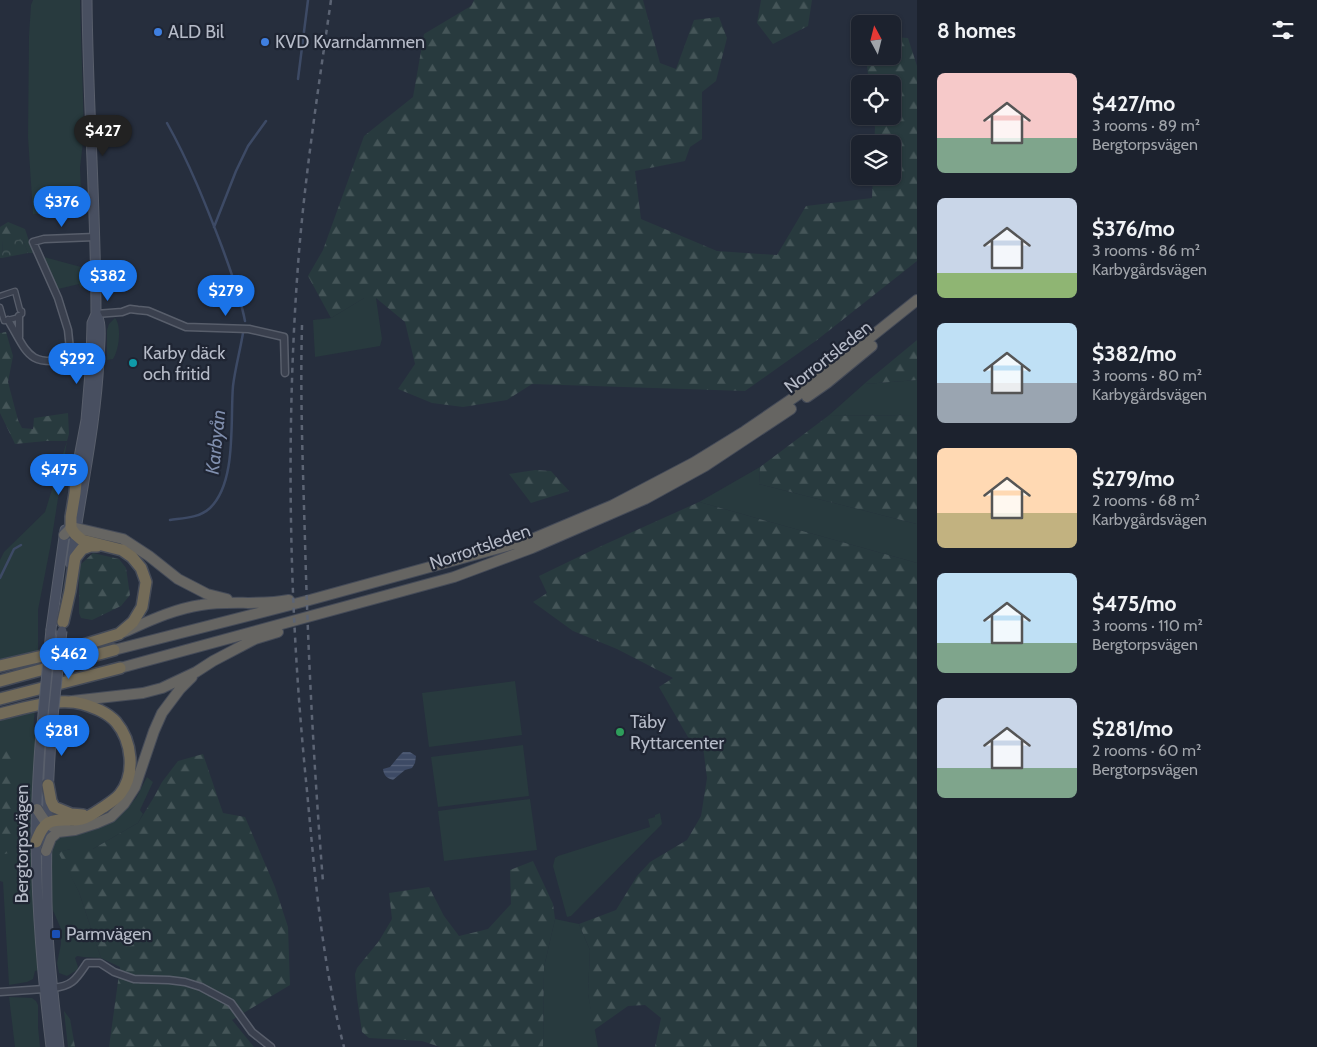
<!DOCTYPE html>
<html lang="en">
<head>
<meta charset="utf-8">
<style>
  body { margin:0; font-family:Cabin,sans-serif; background:#292f3a; color:#f1f3f6; height:100vh; display:flex; flex-direction:column; font-size:19px; white-space:nowrap }
  * { box-sizing:border-box; margin:0 }
  p { font-size:16px; color:#a0a4aa }
  .icon { flex:none; width:28px; height:28px; fill:none; stroke:currentColor; stroke-width:2; stroke-linecap:round; stroke-linejoin:round }
  .map { position:relative; flex:1; overflow:hidden }
  .side { display:flex; flex-direction:column; background:#1c222e; width:400px }
  .side>* { flex:none }
  .needle { width:32px; rotate:353deg }
  .controls { position:absolute; left:851px; top:15px; display:grid; gap:10px }
  .controls a { display:grid; place-items:center; width:50px; height:50px; border-radius:8px; background:#1c222e; box-shadow:0 1px 4px #0004,0 0 0 1px #3a3f4a; font-size:25px }
  .price { position:absolute; translate:-50% -42px; padding:0 11px; border-radius:18px; background:#1a73e8; color:#fff; font-size:16px; line-height:32px; filter:drop-shadow(0 1px 2px #0008) }
  .price::after { content:''; position:absolute; left:50%; top:30px; width:15px; height:11px; margin-left:-8px; background:inherit; clip-path:polygon(0 0,100% 0,50% 100%) }
  .price.active { background:#222; color:#fff }
  ul { padding:0; list-style:none }
  li { display:flex; align-items:center; gap:15px; height:125px; padding:0 20px }
  li span { display:grid; place-items:center; flex:none; width:140px; height:100px; border-radius:8px; color:#555 }
  li>.icon { margin-inline-start:auto }
  span .icon { width:60px; height:60px; fill:#fffc; stroke-width:1 }
  li b { font-size:21px }
  h2 { display:flex; justify-content:space-between; align-items:center; height:60px; padding:0 20px; font-size:21px }
  main { display:flex; flex:1; min-height:0 }
  .map>svg:first-child { display:block }
</style>
</head>
<body>
<main>
<div class="map">
<svg width="917" height="1047" viewBox="0 0 917 1047">
  <defs>
    <pattern id="forest-firs" width="22" height="20" patternUnits="userSpaceOnUse" patternTransform="scale(1.25)"><rect width="22" height="20" fill="#283a3e"/><path d="M5 1l3.5 6h-7zM16 11l3.5 6h-7z" fill="#455558"/></pattern>
    <pattern id="park-crowns" width="20" height="18" patternUnits="userSpaceOnUse" patternTransform="scale(1.25)"><rect width="20" height="18" fill="#283a3e"/><path d="M2 6a3 3 0 1 1 6 0M12 15a3 3 0 1 1 6 0" fill="none" stroke="#455558"/></pattern>
    <pattern id="water-rules" width="6" height="5" patternUnits="userSpaceOnUse" patternTransform="scale(1.25)"><rect width="6" height="5" fill="#3d4a65"/><path d="M0 2.5h6" fill="none" stroke="#57627a"/></pattern>
  </defs>
  <rect width="100%" height="100%" fill="#262e3d"/>
  <!-- grass -->
  <path fill="#283a3e" d="M33 0H80L84 133 80 168 82 212 33 214 28 137 29 36 31 5Z
    M44 257 81 267 87 273C82 277 83 281 85 286L80 287 79 284 58 289Z
    M364 298H376L382 339 380 346 315 357 313 320 331 318Z
    M115 318C122 326 119 350 113 359L107 360V330L109 324Z
    M917 380V415L828 416 864 384Z
    M67 441 51 543 38 610V652L0 661V560L4 552 45 512Z
    M760 467 759 484 917 524V563L699 502Z
    M515 681 522 735 429 747 422 693Z
    M35 709C34 720 32 730 37 741L33 855 35 928 38 970 35 971 33 979 27 982 9 985 3 882 0 881V719Z
    M523 745 529 796 438 807 431 757Z
    M147 777 153 782 140 810 143 814 138 823 93 849H71L59 852 79 892 101 958 83 957 77 956 75 958 78 967 77 970 67 976 59 973 57 963 61 944V929L52 908 51 854 53 841 58 837 109 822 118 817 136 798Z
    M530 799 537 850 444 861 438 811Z
    M660 813 662 824 571 916 567 917 553 866 555 858 558 856 650 827 648 819 655 817V815Z
    M555 919 579 924 590 950 588 993 598 1047H543L544 967Z
    M9 997 32 998 36 1001 38 1005V1027L40 1047H15Z"/>
  <!-- forest -->
  <path fill="url(#forest-firs)" d="M474 0H643L660 63 676 69 694 20 719 17 727 38 716 81 702 92V139L690 147 685 161 635 171 641 219 717 251 777 255 806 206 872 198 873 176H892V144H874L875 128 873 116H892V84H869L866 56H892L893 37 908 38 917 66V261L817 340 745 391 532 384 507 400 463 407 432 403 398 389 415 364 405 322 376 298H364L331 318 308 276 323 250 364 136 413 97 424 34 471 6Z
    M761 0H812L808 26 773 44 757 23Z
    M8 222 25 229 33 253H28L23 240H3L2 258H0V227Z
    M6 332 13 356 8 382 18 420 22 428 33 429 34 418 68 413 69 434 67 441H46L15 444 0 413V333Z
    M917 340V380L864 384Z
    M917 415V524L759 484 760 467 828 416Z
    M535 470 551 471 569 491 531 503 509 474Z
    M699 502 917 563V1047H655L661 1018 645 1005 628 1006 594 1030 588 993 590 950 579 924 616 910 637 876 650 862 687 840 701 816 707 778 703 747 692 744 659 687 673 678 617 649 573 631 533 602 547 593 539 576 599 547Z
    M93 553 119 559 126 568 130 595 121 606 92 620 81 618 79 613V566Z
    M9 748 14 761 16 839 9 853 0 855V780L2 779V752Z
    M203 754 223 813 245 817 275 887 288 927 290 985 232 1020 254 1047H109L120 967 101 958 79 892 58 852 71 849H93L138 823 154 797 162 782 178 761Z
    M533 861 553 904 555 919 544 967 543 1047H440L422 1041 369 1038 362 1032 357 998 355 974 357 968 379 941 392 919 389 893 429 887 444 916 459 936 488 929 511 904 510 870Z
    M64 1011 70 1019 75 1047H68Z"/>
  <!-- park -->
  <path fill="url(#park-crowns)" d="M3 239 23 240 28 253 2 258Z"/>
  <!-- water -->
  <path fill="url(#water-rules)" d="M403 752H410L416 756 415 763 412 768 405 770 393 780C387 778 384 776 383 769L390 767 399 756Z"/>
  <g fill="none" stroke-linecap="round" stroke-linejoin="round">
    <!-- stream -->
    <path stroke="#3d4a65" stroke-width="2.5" d="M298 79 308 0
      M167 123C189 162 206 205 222 247 231 272 240 295 245 321
      M214 227 236 171 248 146 266 121
      M170 520C184 518 199 518 210 508 237 482 230 421 233 386 235 369 240 351 243 333
      M0 578 14 549 21 545"/>
    <defs>
      <path id="pedestrian" d="M0 296 15 291 20 310 22 311V314L16 318 4 321 0 307"/>
      <path id="minor" d="M96 314 122 312 130 309 138 310 148 311 186 327 249 329 284 337 285 373
        M19 316V337
        M8 320C28 353 27 367 71 359L68 330 58 298 33 242 44 239 95 237
        M53 988C73 986 76 979 87 963H100L114 972 134 979 169 980 185 982 201 987 231 1003 252 1032 271 1047
        M0 992 44 989"/>
      <path id="secondary" d="M77 468 86 420 91 361 92 323 96 314C96 209 88 105 87 0
        M71 564C80 495 96 428 99 359 99 349 102 330 99 321 99 318 97 316 96 314
        M51 629 65 530
        M42 725C38 759 37 793 36 828 36 901 42 974 51 1047
        M52 726C47 795 45 864 48 933 50 971 55 1009 59 1047"/>
      <path id="trunk" d="M807 397 827 383 872 346
        M64 535 71 528H76L123 539 149 556 178 579 207 594 227 599
        M124 632C149 621 174 609 201 605 230 600 260 606 289 600
        M114 650 306 601 532 539 613 505 693 463 745 431 802 392 917 300
        M120 668 454 577 532 548 645 499 705 466 791 409
        M72 701 143 693 162 688 196 672 213 661 255 639 278 632
        M37 809C46 824 48 828 67 829
        M46 851 51 838 58 832 75 830 97 823 111 817 124 804 135 787 154 731 162 713 180 689 192 677"/>
      <path id="motorway" d="M63 622 70 591 75 558 82 549 90 546H97
        M0 666 64 651 119 634 133 622 142 607 146 582 141 568 132 557 122 550 82 540 75 534 71 528V517L75 493 78 462
        M0 681 114 650
        M0 699 120 668
        M0 714C25 708 58 697 83 704 95 708 107 712 116 722 132 741 136 774 120 794 115 800 108 804 102 808 96 812 89 817 82 819 71 822 58 817 48 823 41 828 39 835 36 842
        M48 785 51 801 54 807 71 814 83 815"/>
    </defs>
    <!-- pedestrian casing -->
    <use href="#pedestrian" stroke="#585e6b" stroke-width="7"/>
    <!-- minor casing -->
    <use href="#minor" stroke="#585e6b" stroke-width="9"/>
    <!-- secondary casing -->
    <use href="#secondary" stroke="#585e6b" stroke-width="11"/>
    <!-- trunk casing -->
    <use href="#trunk" stroke="#454b58" stroke-width="12"/>
    <!-- motorway casing -->
    <use href="#motorway" stroke="#454b58" stroke-width="14"/>
    <!-- pedestrian -->
    <use href="#pedestrian" stroke="#3a404e" stroke-width="4.5"/>
    <!-- minor -->
    <use href="#minor" stroke="#3a404e" stroke-width="6"/>
    <!-- secondary -->
    <use href="#secondary" stroke="#484f60" stroke-width="9"/>
    <!-- trunk -->
    <use href="#trunk" stroke="#666562" stroke-width="10"/>
    <!-- motorway -->
    <use href="#motorway" stroke="#736b58" stroke-width="11"/>
    <!-- rail -->
    <path stroke="#5c6474" stroke-width="2.5" stroke-dasharray="5 5" stroke-linecap="butt" d="M331 0C319 84 306 168 299 252 285 430 289 613 307 791 315 877 322 963 344 1047
      M302 325C300 397 303 469 305 541 308 655 314 769 323 882"/>
    <defs>
      <path id="secondary-bridge" d="M42 725 51 629
        M52 726 62 631"/>
    </defs>
    <!-- secondary-bridge casing -->
    <use href="#secondary-bridge" stroke="#585e6b" stroke-width="11" stroke-linecap="butt"/>
    <!-- secondary-bridge -->
    <use href="#secondary-bridge" stroke="#484f60" stroke-width="9"/>
  </g>
  <!-- markers -->
  <g fill="#3f7fe0" stroke="#1f2533" stroke-width="2">
    <circle cx="158" cy="32" r="5"/>
    <circle cx="265" cy="42" r="5"/>
  </g>
  <circle fill="#0f9aa8" stroke="#1f2533" stroke-width="2" cx="133" cy="363" r="5"/>
  <circle fill="#2e9e5b" stroke="#1f2533" stroke-width="2" cx="620" cy="732" r="5"/>
  <rect fill="#1a4fb4" stroke="#1f2533" stroke-width="2" x="51" y="929" width="10" height="10" rx="2.5"/>
  <g text-anchor="middle" stroke-width="4.5" stroke-linejoin="round" paint-order="stroke">
    <!-- poi labels -->
    <g font-size="18" fill="#b6bbc8" stroke="#1f2533" text-anchor="start">
      <text x="168" y="38">ALD Bil</text>
      <text x="275" y="48">KVD Kvarndammen</text>
      <text x="143" y="359">Karby däck<tspan x="143" dy="21">och fritid</tspan></text>
      <text x="630" y="728">Täby<tspan x="630" dy="21">Ryttarcenter</tspan></text>
      <text x="66" y="940">Parmvägen</text>
    </g>
    <!-- street labels -->
    <g font-size="18" fill="#b6bbc8" stroke="#1f2533">
      <text transform="translate(828 357) rotate(-38)" y="6">Norrortsleden</text>
      <text transform="translate(480 547) rotate(-19)" y="6">Norrortsleden</text>
      <text transform="translate(22 844) rotate(-90)" y="6">Bergtorpsvägen</text>
    </g>
    <!-- water labels -->
    <g font-size="19" font-style="italic" fill="#808fae" stroke="#1f2533">
      <text transform="translate(215 442) rotate(-84)" y="7">Karbyån</text>
    </g>
  </g>
</svg>
<div class="controls">
<a><svg class="needle" viewBox="-14 -14 28 28"><path d="M0-13l5 13h-10z" fill="#e53935"/><path d="M0 13l5-13h-10z" fill="#a0a4aa"/></svg></a>
<a><svg class="icon" aria-label="locate" viewBox="0 0 24 24"><circle cx="12" cy="12" r="6"/><path d="M12 2v4M12 18v4M2 12h4M18 12h4"/></svg></a>
<a><svg class="icon" aria-label="layers" viewBox="0 0 24 24"><path d="M12 4l9 5-9 5-9-5zM3 14l9 5 9-5"/></svg></a>
</div>
<b class="price active" style="left:103px;top:157px">$427</b>
<b class="price" style="left:62px;top:228px">$376</b>
<b class="price" style="left:108px;top:302px">$382</b>
<b class="price" style="left:226px;top:317px">$279</b>
<b class="price" style="left:77px;top:385px">$292</b>
<b class="price" style="left:59px;top:496px">$475</b>
<b class="price" style="left:69px;top:680px">$462</b>
<b class="price" style="left:62px;top:757px">$281</b>
</div>
<section class="side">
<h2>8 homes<svg class="icon" aria-label="filters" viewBox="0 0 24 24"><path d="M4 7h16M4 17h16"/><circle cx="9" cy="7" r="2"/><circle cx="15" cy="17" r="2"/></svg></h2>
<ul>
<li><span style="background:linear-gradient(#f6c9c9 65%,#7fa58c 0)"><svg class="icon" aria-label="home" viewBox="0 0 24 24"><path d="M3 11l9-7 9 7M6 9v11h12V9"/></svg></span><div><b>$427/mo</b><p>3 rooms · 89 m²</p><p>Bergtorpsvägen</p></div></li>
<li><span style="background:linear-gradient(#c9d6e8 75%,#8fb573 0)"><svg class="icon" aria-label="home" viewBox="0 0 24 24"><path d="M3 11l9-7 9 7M6 9v11h12V9"/></svg></span><div><b>$376/mo</b><p>3 rooms · 86 m²</p><p>Karbygårdsvägen</p></div></li>
<li><span style="background:linear-gradient(#bfe0f5 60%,#9aa5b1 0)"><svg class="icon" aria-label="home" viewBox="0 0 24 24"><path d="M3 11l9-7 9 7M6 9v11h12V9"/></svg></span><div><b>$382/mo</b><p>3 rooms · 80 m²</p><p>Karbygårdsvägen</p></div></li>
<li><span style="background:linear-gradient(#ffd9b3 65%,#c2b280 0)"><svg class="icon" aria-label="home" viewBox="0 0 24 24"><path d="M3 11l9-7 9 7M6 9v11h12V9"/></svg></span><div><b>$279/mo</b><p>2 rooms · 68 m²</p><p>Karbygårdsvägen</p></div></li>
<li><span style="background:linear-gradient(#bfe0f5 70%,#7fa58c 0)"><svg class="icon" aria-label="home" viewBox="0 0 24 24"><path d="M3 11l9-7 9 7M6 9v11h12V9"/></svg></span><div><b>$475/mo</b><p>3 rooms · 110 m²</p><p>Bergtorpsvägen</p></div></li>
<li><span style="background:linear-gradient(#c9d6e8 70%,#7fa58c 0)"><svg class="icon" aria-label="home" viewBox="0 0 24 24"><path d="M3 11l9-7 9 7M6 9v11h12V9"/></svg></span><div><b>$281/mo</b><p>2 rooms · 60 m²</p><p>Bergtorpsvägen</p></div></li>
</ul>
</section>
</main>
</body>
</html>
